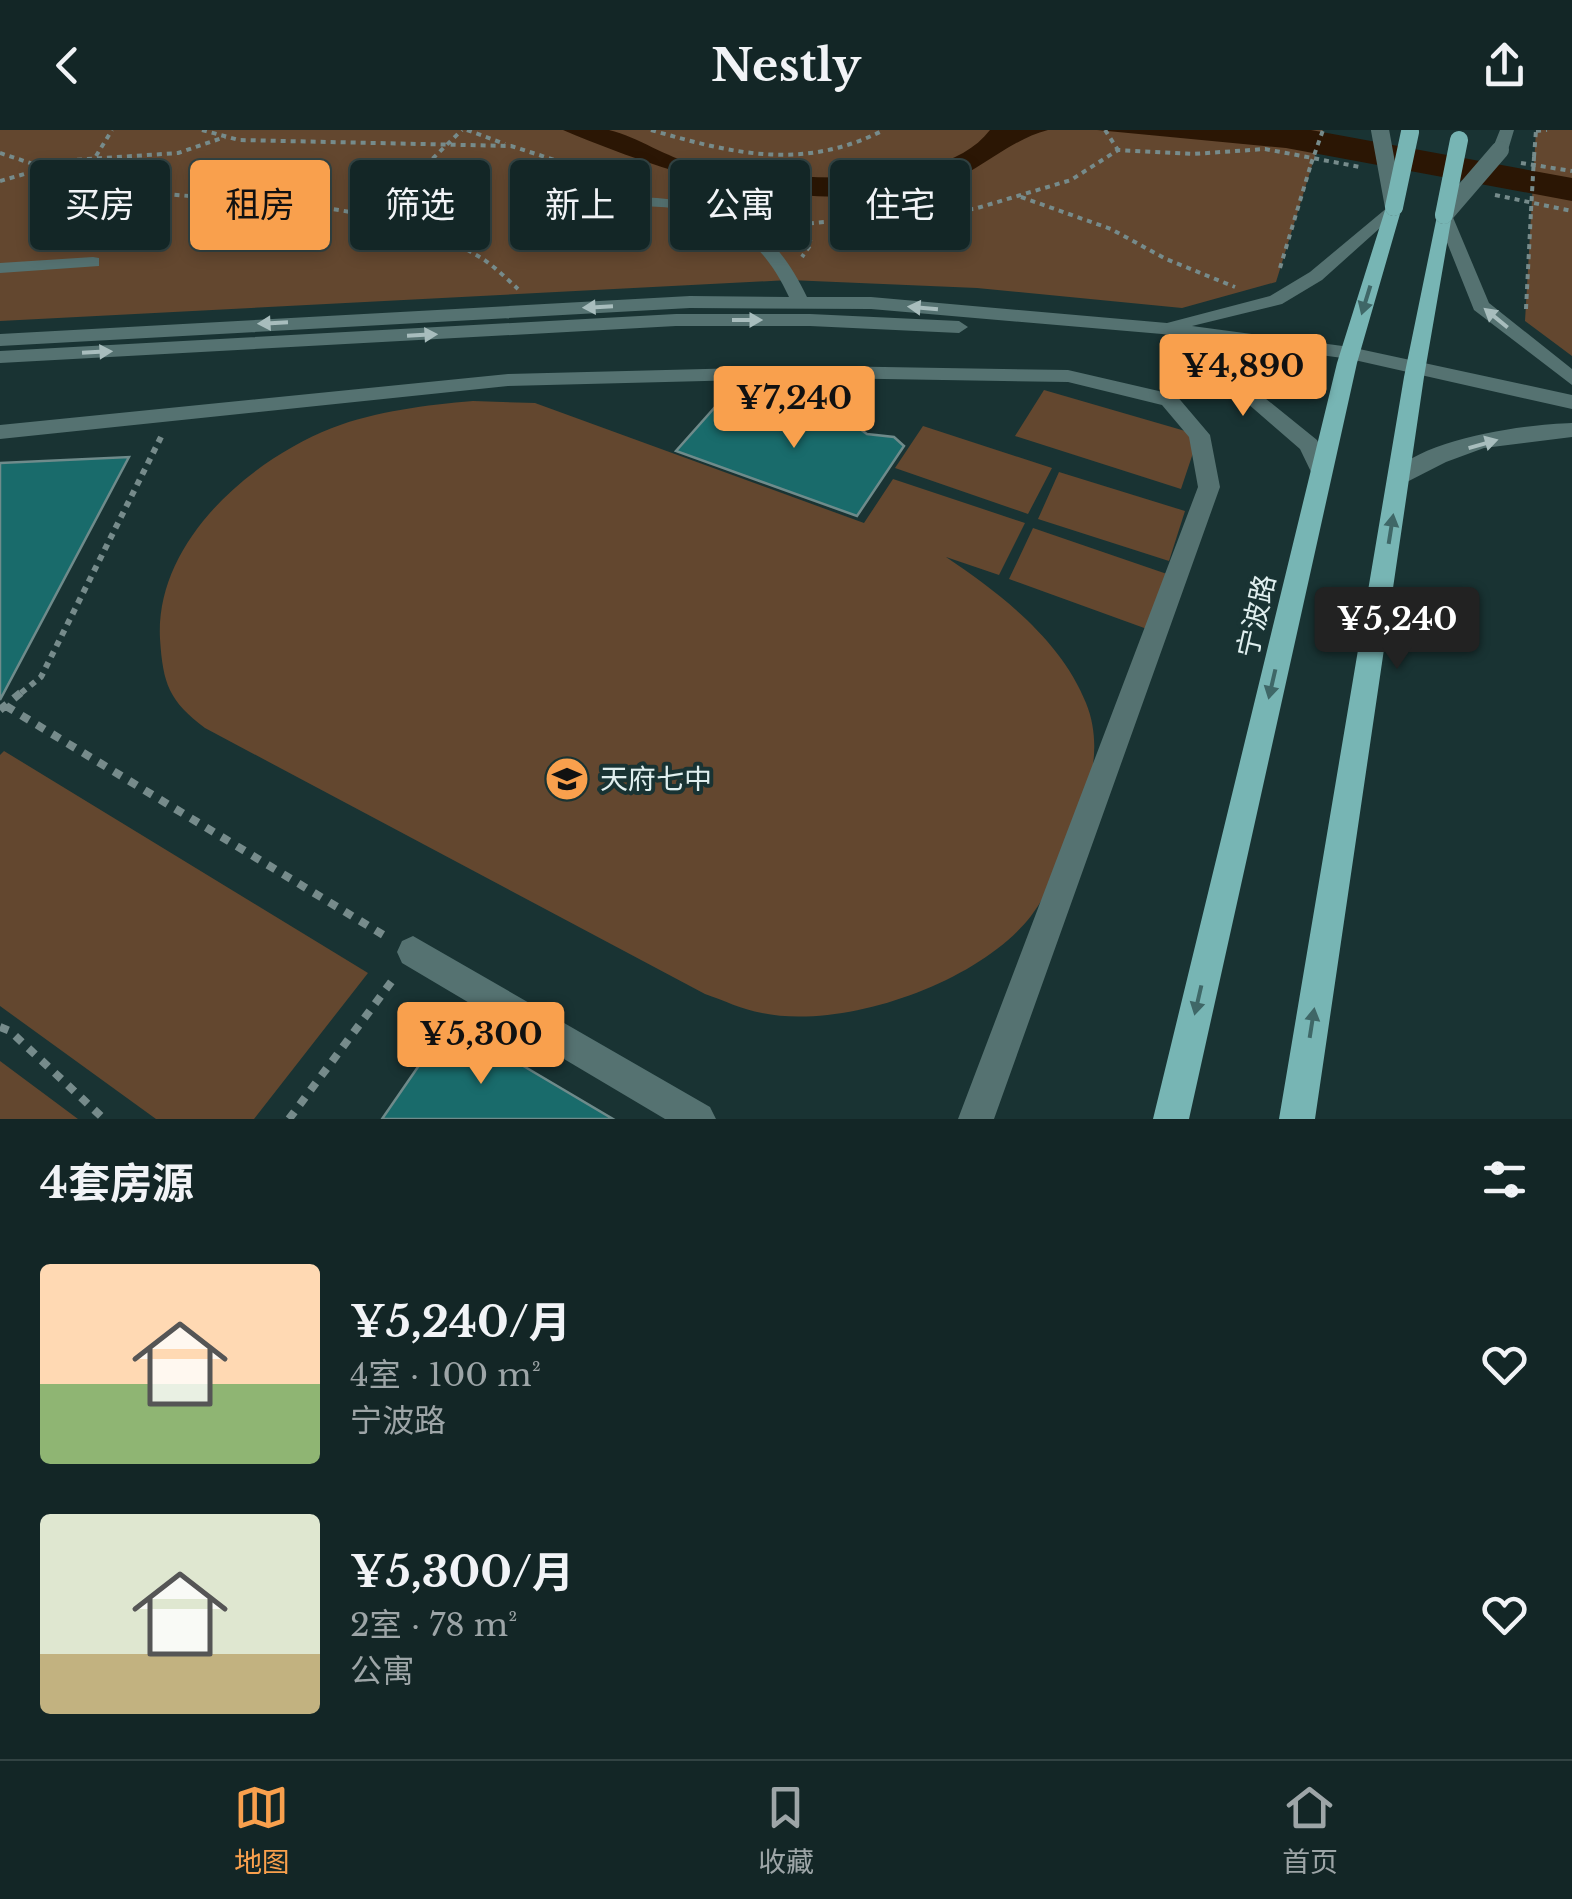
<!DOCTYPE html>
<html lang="zh">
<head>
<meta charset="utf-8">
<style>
  body { margin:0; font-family:"Libre Baskerville","Noto Sans SC",serif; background:#1c2e2e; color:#f1f3f6; height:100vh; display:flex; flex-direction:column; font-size:38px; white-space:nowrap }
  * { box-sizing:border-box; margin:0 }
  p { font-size:32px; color:#9da5a7 }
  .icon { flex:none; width:55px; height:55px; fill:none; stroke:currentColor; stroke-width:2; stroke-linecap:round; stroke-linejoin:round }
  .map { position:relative; height:989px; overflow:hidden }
  .sheet { display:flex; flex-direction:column; background:#132626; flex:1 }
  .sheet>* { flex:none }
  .guide { position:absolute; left:30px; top:30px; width:1000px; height:90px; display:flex; gap:20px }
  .price { position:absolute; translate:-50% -85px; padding:0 22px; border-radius:10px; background:#f9a04d; color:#111; font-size:32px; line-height:65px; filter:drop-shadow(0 2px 5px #0008) }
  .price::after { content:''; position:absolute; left:50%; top:60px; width:30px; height:22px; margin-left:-15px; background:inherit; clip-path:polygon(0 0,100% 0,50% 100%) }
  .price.active { background:#222; color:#fff }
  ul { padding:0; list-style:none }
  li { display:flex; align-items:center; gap:30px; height:250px; padding:0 40px }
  li span { display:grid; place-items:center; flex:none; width:280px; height:200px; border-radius:10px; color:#555 }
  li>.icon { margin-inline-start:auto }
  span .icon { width:120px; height:120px; fill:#fffc; stroke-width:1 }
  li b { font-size:42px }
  h2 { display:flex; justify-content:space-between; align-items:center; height:120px; padding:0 40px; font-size:42px }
  .chip { padding:0 35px; border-radius:10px; background:#132626; box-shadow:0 5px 15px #0003,0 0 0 2px #324343; font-size:35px; line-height:90px }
  .chip.active { background:#f9a04d; color:#111 }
  header { display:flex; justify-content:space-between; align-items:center; height:130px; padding:0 40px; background:#132626; font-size:45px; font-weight:700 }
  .tab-bar { display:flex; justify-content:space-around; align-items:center; height:140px; border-top:2px solid #324343; background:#132626; font-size:28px; color:#9da5a7 }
  .tab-bar a { display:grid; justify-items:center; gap:5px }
  .tab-bar .active { color:#f9a04d }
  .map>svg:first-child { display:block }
</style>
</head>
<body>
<header><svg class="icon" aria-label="back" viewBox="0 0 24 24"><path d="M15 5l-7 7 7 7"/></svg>Nestly<svg class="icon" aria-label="share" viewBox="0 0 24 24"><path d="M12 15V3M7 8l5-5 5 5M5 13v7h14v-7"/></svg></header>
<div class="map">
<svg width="1572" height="989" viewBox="0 0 1572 989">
  <rect width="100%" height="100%" fill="#193333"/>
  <!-- green -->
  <path fill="#63472f" d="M0 0H1323L1276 152 1182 178 977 158 789 150 0 191Z
    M1536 0H1572V226L1525 191Z
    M1044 260 1199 305 1181 359 1015 306Z
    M473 271 535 273 864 393 893 349 1025 393 999 445 946 427C1001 464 1061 510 1086 573 1103 615 1091 658 1075 698 1063 729 1051 759 1031 786 979 853 844 900 762 883 743 880 723 870 705 864L205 598C169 571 163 554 160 509 155 413 248 331 332 298 376 281 427 275 473 271Z
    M923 296 1052 338 1028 384 895 338Z
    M1059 342 1185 381 1169 431 1038 389Z
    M1033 398 1167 444 1147 499 1009 449Z
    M4 621 368 843 254 989H156L0 876V625Z
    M0 931 78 989H0Z"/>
  <!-- water -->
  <path fill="#2b1604" d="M563 0C578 0 595 0 609 0 639 7 666 28 696 34 771 47 938 68 990 0H1048C1008 10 978 44 940 54 809 87 684 51 563 0Z
    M1097 0H1311L1572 48V71L1286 18Z"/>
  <!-- building -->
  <path fill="#196b6b" stroke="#6f8b8b" stroke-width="2.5" d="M736 261 758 264 766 272 790 275 799 282 825 285 836 294 849 291 867 304 894 307 904 316 857 386 676 321 724 267Z
    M129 327 0 570V333Z
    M449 892 613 989H382Z"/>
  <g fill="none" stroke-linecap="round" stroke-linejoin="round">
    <!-- path-far2 -->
    <path stroke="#768b8b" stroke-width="4" stroke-dasharray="5 5" stroke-linecap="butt" d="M202 0 239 10 511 16 611 48
      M467 0 505 14
      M651 0C734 24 803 41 884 0
      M1105 0 1118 20
      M1536 1 1547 0
      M0 23C43 37 87 53 133 60 247 76 381 65 483 129 495 137 507 149 518 159
      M96 26 112 0
      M1534 27 1536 0
      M790 29 811 114 802 127
      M1521 33 1572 41
      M0 51 73 30 178 23 225 7
      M1495 65 1572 81
      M1021 67 1111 99 1166 129 1235 157
      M359 84 387 75 408 62
      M779 96 974 79 1071 50 1118 20 1193 24 1265 19 1360 37
      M430 104 412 79 408 62 424 37 462 0
      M1280 138 1311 34
      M1526 179 1531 81"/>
    <!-- path-far1 -->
    <path stroke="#768b8b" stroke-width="6" stroke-dasharray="6 6" stroke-linecap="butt" d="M21 563 41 547 161 307"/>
    <!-- path -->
    <path stroke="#768b8b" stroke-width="8" stroke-dasharray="9 9" stroke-linecap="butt" d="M6 576 385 806
      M0 580 24 560
      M0 897 10 901 104 989
      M289 989 395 847"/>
    <!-- minor -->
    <path fill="#557271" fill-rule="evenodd" d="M1500 0H1514L1508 20 1500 25 1492 20Z
      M637 67C722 70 769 88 807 167H871L1167 193 1270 166 1310 142 1394 72 1402 77 1400 80 1322 150 1282 174 1192 196 1350 217 1572 265V279L1350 229 1162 204 871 179 690 178 0 216V204L690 166 789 167C738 57 650 75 547 81L539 76 547 71Z
      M1438 81 1452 85 1489 173 1572 239V255L1474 180 1436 85Z
      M93 127 99 128V136L0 143V133Z
      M676 184H810L959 191 968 197 959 203 810 196H676L0 233V221Z
      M1193 210 1317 310 1332 341 1329 346H1313L1300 319 1186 220V212Z
      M824 236 1068 240 1176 265 1210 305 1220 357 994 989H958L1198 357 1189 307 1162 275 1068 252 824 248 508 256 0 309V295L508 244Z
      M1572 293V307L1484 318 1446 332 1399 356 1388 348C1416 309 1526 294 1572 293Z
      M413 806 710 977 716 989H665L402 833 397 822 402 811Z"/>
    <!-- major -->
    <path fill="#77b5b4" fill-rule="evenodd" d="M1394 72 1402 77 1357 233 1189 989H1153L1337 233 1386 77Z
      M1438 81 1452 85 1424 247 1315 989H1279L1404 247Z"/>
    <!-- path-bridge -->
    <path stroke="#768b8b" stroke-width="4" stroke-dasharray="5 5" stroke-linecap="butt" d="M1311 34 1323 0
      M1531 81 1534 27"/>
    <!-- minor-bridge -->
    <path stroke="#557271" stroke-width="18" d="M1380 0 1394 77
      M1444 85 1500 20"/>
    <!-- major-bridge -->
    <path stroke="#77b5b4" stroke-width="18" d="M1394 77 1410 2
      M1444 85 1459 10"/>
  </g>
  <!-- one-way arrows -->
  <defs><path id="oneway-solid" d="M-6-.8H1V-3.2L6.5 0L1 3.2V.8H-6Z" transform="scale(2.5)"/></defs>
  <g fill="#3f6767">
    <use href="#oneway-solid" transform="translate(1366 170) rotate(107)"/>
    <use href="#oneway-solid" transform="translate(1391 399) rotate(-81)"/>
    <use href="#oneway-solid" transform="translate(1272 554) rotate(103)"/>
    <use href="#oneway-solid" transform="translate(1198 870) rotate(103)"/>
    <use href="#oneway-solid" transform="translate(1312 893) rotate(-81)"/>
  </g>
  <g fill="#a8bdbd">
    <use href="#oneway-solid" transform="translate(598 177) rotate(177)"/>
    <use href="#oneway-solid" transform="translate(923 178) rotate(-175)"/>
    <use href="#oneway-solid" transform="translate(1496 188) rotate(-141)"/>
    <use href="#oneway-solid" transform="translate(747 190)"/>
    <use href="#oneway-solid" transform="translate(273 193) rotate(177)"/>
    <use href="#oneway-solid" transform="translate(422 205) rotate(-3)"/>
    <use href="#oneway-solid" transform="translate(97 222) rotate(-3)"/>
    <use href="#oneway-solid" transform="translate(1483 314) rotate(-16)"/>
  </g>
  <!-- icons -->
  <defs>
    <symbol id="school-disc" viewBox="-11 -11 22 22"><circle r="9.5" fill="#f9a04d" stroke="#193333"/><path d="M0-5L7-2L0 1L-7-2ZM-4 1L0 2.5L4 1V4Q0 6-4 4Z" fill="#111"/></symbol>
  </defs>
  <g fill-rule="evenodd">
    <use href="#school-disc" x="542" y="624" width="50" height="50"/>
  </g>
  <g text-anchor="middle" stroke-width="8" stroke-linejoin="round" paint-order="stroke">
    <!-- street labels -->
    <g font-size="28" fill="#e0efef" stroke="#193333">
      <text transform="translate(1256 486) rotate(-77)" y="10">宁波路</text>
    </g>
    <!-- poi labels -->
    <g font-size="28" fill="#e0efef" stroke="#193333" text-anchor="start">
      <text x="600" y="659">天府七中</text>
    </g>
  </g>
</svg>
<b class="price" style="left:1243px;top:289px">¥4,890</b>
<b class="price" style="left:794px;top:321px">¥7,240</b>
<b class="price active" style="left:1397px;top:542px">¥5,240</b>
<b class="price" style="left:481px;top:957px">¥5,300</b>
<div class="guide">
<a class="chip">买房</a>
<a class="chip active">租房</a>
<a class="chip">筛选</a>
<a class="chip">新上</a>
<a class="chip">公寓</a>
<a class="chip">住宅</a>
</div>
</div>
<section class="sheet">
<h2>4套房源<svg class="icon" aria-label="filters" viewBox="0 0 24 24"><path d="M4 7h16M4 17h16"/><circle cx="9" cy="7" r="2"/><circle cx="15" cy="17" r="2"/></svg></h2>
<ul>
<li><span style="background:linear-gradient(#ffd9b3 60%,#8fb573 0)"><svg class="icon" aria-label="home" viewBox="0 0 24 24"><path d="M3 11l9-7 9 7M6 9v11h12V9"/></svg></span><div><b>¥5,240/月</b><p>4室 · 100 m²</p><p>宁波路</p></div><svg class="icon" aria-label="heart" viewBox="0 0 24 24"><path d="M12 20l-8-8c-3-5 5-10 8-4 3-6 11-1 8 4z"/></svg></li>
<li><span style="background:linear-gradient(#dfe7d0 70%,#c2b280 0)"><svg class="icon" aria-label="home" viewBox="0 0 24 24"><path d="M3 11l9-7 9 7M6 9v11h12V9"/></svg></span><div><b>¥5,300/月</b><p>2室 · 78 m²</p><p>公寓</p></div><svg class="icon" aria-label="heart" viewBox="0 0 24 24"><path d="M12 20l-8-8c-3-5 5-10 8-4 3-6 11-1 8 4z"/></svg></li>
</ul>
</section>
<nav class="tab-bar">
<a class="active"><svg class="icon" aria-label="map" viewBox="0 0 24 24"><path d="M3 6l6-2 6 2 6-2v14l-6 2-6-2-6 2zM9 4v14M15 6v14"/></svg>地图</a>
<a><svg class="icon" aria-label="saved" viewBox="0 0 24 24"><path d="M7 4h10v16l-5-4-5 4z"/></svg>收藏</a>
<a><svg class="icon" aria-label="home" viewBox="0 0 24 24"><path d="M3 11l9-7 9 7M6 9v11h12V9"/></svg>首页</a>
</nav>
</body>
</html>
